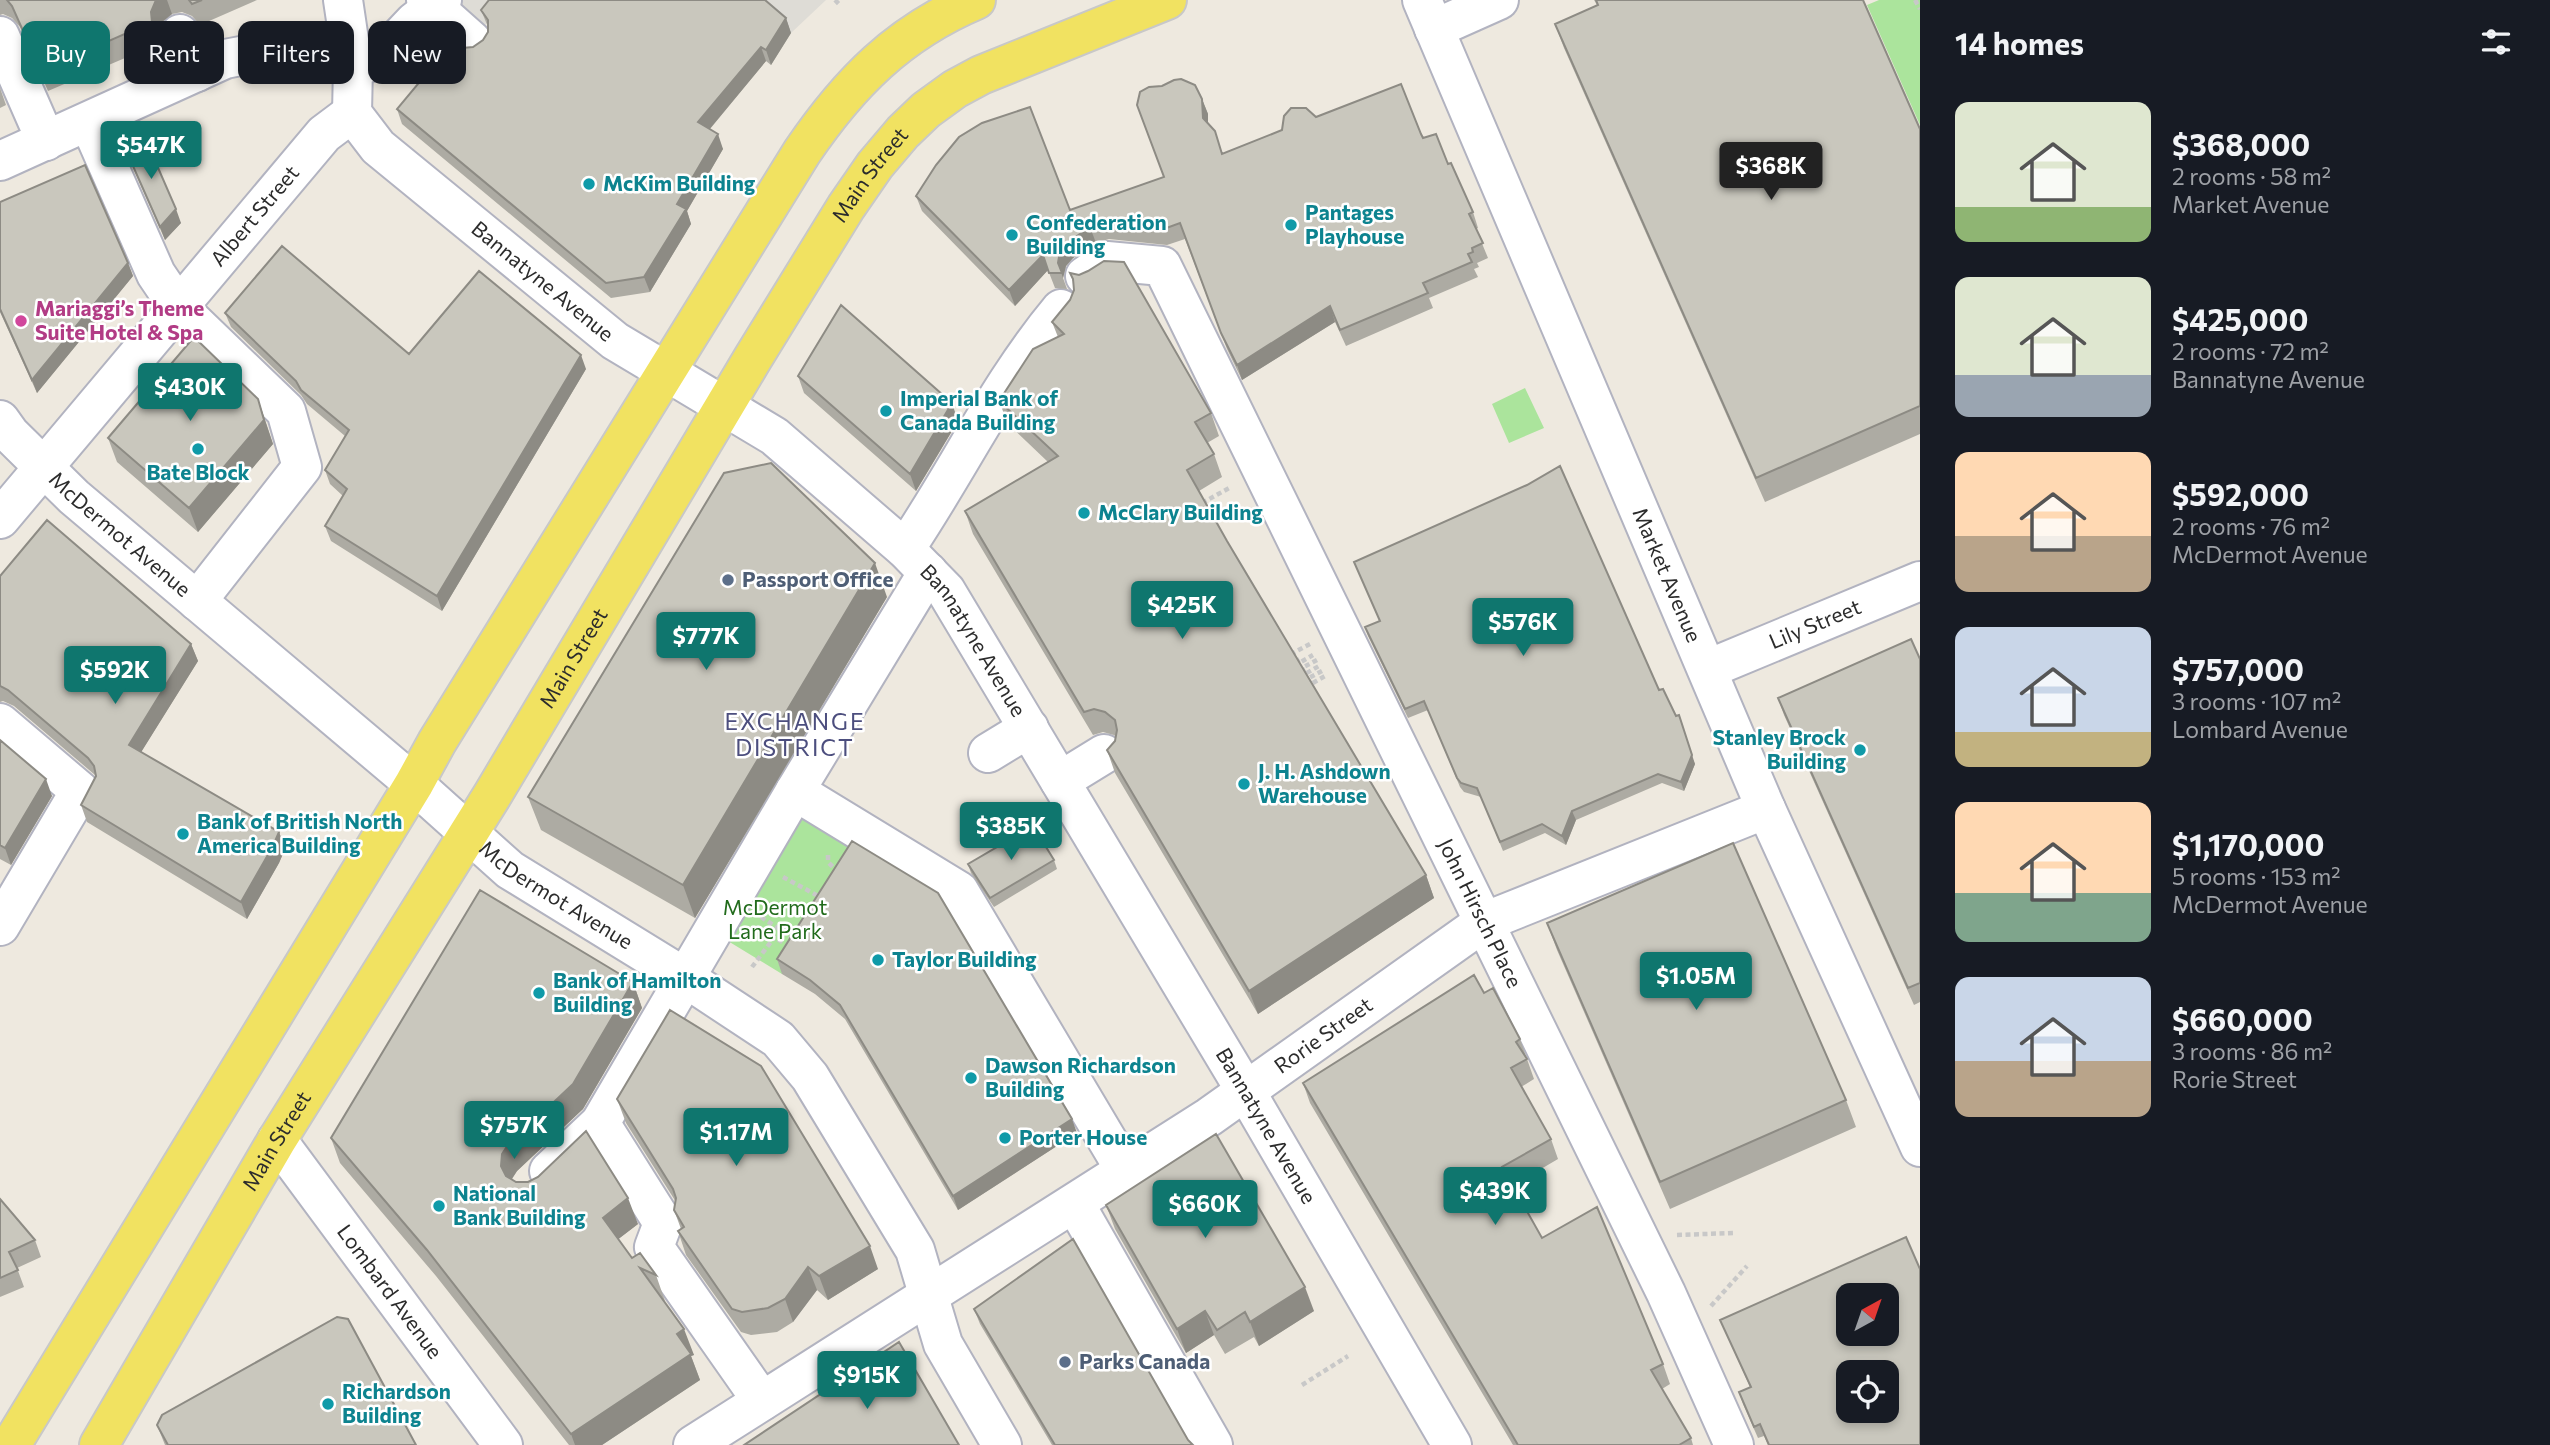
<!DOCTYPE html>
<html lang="en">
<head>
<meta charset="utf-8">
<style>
  body { margin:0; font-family:Commissioner,sans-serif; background:#20242c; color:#f1f3f6; height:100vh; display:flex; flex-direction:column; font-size:26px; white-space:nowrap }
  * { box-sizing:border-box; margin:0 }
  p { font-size:23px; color:#9ea1a6 }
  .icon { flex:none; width:38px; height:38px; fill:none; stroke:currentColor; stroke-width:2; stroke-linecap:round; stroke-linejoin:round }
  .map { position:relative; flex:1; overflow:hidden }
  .side { display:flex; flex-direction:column; background:#171b24; width:630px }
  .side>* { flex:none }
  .top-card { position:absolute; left:21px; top:21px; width:665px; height:63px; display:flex; gap:14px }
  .needle { width:46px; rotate:40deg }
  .controls { position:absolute; left:1836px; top:1283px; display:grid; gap:14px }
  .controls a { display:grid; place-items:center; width:63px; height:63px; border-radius:14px; background:#171b24; box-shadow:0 4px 10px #0003; font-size:35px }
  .price { position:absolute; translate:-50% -60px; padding:0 16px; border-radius:7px; background:#0f766e; color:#fff; font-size:23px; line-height:46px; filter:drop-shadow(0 2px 4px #0008) }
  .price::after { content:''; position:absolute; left:50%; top:42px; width:21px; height:16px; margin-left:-10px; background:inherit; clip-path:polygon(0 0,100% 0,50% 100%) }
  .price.selected { background:#222; color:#fff }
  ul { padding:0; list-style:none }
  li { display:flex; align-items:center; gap:21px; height:175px; padding:0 35px }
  li span { display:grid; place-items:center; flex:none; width:196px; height:140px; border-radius:14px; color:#555 }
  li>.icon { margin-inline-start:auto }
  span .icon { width:84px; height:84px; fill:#fffc; stroke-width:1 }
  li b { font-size:30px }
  h2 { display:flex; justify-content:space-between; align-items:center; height:84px; padding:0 35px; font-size:30px }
  .chip { padding:0 24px; border-radius:14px; background:#171b24; box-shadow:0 4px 10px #0003; font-size:24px; line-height:63px }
  .chip.selected { background:#0f766e; color:#fff }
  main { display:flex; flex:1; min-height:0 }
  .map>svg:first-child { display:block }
</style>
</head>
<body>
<main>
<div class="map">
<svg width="1920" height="1445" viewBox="0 0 1920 1445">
  <rect width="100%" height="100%" fill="#eee9df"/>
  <!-- green -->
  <path fill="#abe49c" d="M1879 0H1920V125L1867 5Z
    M1525 388 1544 428 1509 443 1492 404Z
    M816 816 863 844 782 974 723 938 799 819Z"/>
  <!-- plaza -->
  <path fill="#dedcd6" d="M445 0H506L481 30Z
    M754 0H826L791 33Z"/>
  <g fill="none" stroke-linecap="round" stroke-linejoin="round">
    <defs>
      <g id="minor">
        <path id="s1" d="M343 0 353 67 352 113 378 147 615 341 774 436 905 549 946 591 1245 1090 1452 1445"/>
        <path d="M426 0 472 41"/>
        <path id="s2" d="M1422 0 1766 809 1920 1147"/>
        <path d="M1434 29 1499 0"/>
        <path d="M180 34 197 72"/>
        <path d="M0 36 46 141"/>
        <path d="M89 122 156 274 179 308 286 411 302 467 197 601"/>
        <path d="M0 161 225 59 282 48 315 53 353 67 378 60 414 22 442 0"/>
        <path id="s3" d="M1085 276 1107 261 1162 266 1666 1293 1734 1445"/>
        <path id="s4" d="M0 420 10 434 74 497 414 784 510 870 684 977 778 1039 810 1077 915 1250 943 1344 1002 1445"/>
        <path id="s5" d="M0 519 324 134 352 113"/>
        <path d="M905 549C959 469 999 383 1061 309"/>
        <path id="s6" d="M1708 669 1920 581"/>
        <path d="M0 723 80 791 0 926"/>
        <path d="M988 753 1029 728"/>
        <path d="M1060 781 1104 754"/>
        <path d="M795 791 959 891 1125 1170"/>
        <path d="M600 1123 663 1223 654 1247 762 1401"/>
        <path id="s7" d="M277 1140 503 1445"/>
        <path d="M549 1171 600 1123 795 791 928 572"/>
        <path d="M1075 1204 1213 1445"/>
        <path id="s8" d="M693 1445 1209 1117 1484 922 1766 809"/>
      </g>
      <g id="major">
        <path d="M11 1445 414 784 437 742 802 152C849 83 898 33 976 0"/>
        <path id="s9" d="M99 1445 277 1140 493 794 753 358 846 207 875 165 903 132 926 110 955 89 981 75 1167 0"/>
      </g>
    </defs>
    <!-- minor casing -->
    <use href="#minor" stroke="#b2b3c0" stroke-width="42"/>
    <!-- major casing -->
    <use href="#major" stroke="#c8c8c8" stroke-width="42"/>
    <!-- path -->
    <path stroke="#c8c8c8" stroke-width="4.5" stroke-dasharray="5 3.5" stroke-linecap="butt" d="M835 0 841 6
      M1915 0 1920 9
      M1202 503 1231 487
      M1310 644 1293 653 1299 663 1313 655
      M1317 660 1302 668 1305 674 1319 666
      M1322 671 1307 679 1311 684 1325 676
      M828 855V862L839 873
      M783 877 822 898
      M761 917 794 939
      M756 927 791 947
      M752 967 774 938
      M1677 1235 1733 1233
      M1711 1306 1747 1266
      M1302 1385 1348 1356"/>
    <!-- minor -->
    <use href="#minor" stroke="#fff" stroke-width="38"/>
    <!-- major -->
    <use href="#major" stroke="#f1e261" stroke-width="38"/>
  </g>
  <!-- wall -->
  <path fill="#adaba3" d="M0 0H257L200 25 192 16 182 12 172 14 162 22 158 32 160 43 48 91 20 27 12 18 3 14 0 15Z
    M1594 0H1863L1920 129V434L1765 502 1564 48 1555 24 1597 5Z
    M481 10 786 18 791 33 771 65 766 61 710 129 723 149 687 211 691 224 650 292 611 298 402 124 397 109 462 48 473 47 483 40 488 32V27Z
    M0 88 6 105 0 108Z
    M1202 99 1208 114V124L1223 154 1316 117 1421 134 1448 164 1473 212 1478 228 1476 229 1488 258 1477 263 1479 267 1474 269 1478 277 1429 298 1433 308 1346 346 1335 322 1242 380 1227 349 1185 239 1167 245 1109 239 1096 243 1073 258 1066 266 1063 278 1067 289 1055 288 1048 270 1015 306 922 211 916 196 1070 210 1164 177Z
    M125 148 181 223 165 240 130 161Z
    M0 202 128 263 133 276 37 393 0 312Z
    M1070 273 1211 413 1219 436 1207 443 1214 454 1222 477 1199 491 1227 541 1426 875 1434 898 1258 1014 1115 773 1107 750 1115 741 1116 737 1114 735 1103 732 1093 735 973 534 965 511 1048 462 1008 424 999 401 1058 337 1052 322 1070 300 1074 290V284Z
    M225 313 409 354 586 369 442 611 331 541 325 526 343 496 330 484 325 470 345 436 307 404 301 395 231 327Z
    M798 376 958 421 916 491 804 393Z
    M258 399 273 444 198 532 117 462 108 438Z
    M1354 562 1659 690 1695 764 1684 791 1662 783 1576 820 1566 845 1545 833 1503 851 1481 797 1464 792 1460 787 1428 710 1408 718 1368 636 1365 627 1380 621Z
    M0 576 191 644 198 661 141 752 279 832 285 849 279 863 247 919 87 822 81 805 96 776 95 775 14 706 3 701 0 702Z
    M887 597 695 918 541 830 528 797Z
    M1920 659V1002L1914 1005 1784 715 1778 698Z
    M0 740 52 796 11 865 0 859Z
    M1054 860 1057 869 994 907 971 873 968 864Z
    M1547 923 1846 1100 1856 1127 1670 1209 1557 950Z
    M777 959 1077 1133 958 1210 845 1019 815 994 782 974Z
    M633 982 642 1008 583 1109 517 1171 512 1179 516 1182 638 1224 618 1239 632 1258 656 1275 665 1301 663 1300 694 1355 691 1356 700 1380 602 1445H569L436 1276 340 1163 331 1138Z
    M1484 993 1520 1039 1534 1079 1521 1087 1551 1139 1558 1159 1512 1186 1542 1238 1663 1364 1670 1384 1662 1389 1691 1438 1693 1445H1513L1310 1103 1303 1083Z
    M617 1099 878 1269 828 1300 817 1290 793 1322 777 1332 751 1335 741 1332 686 1255 678 1231 681 1229 674 1210 676 1202 626 1123Z
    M0 1199 35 1240 41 1257 17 1268 24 1287 0 1297Z
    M1106 1205 1314 1311 1259 1346 1254 1337 1225 1354 1214 1335 1186 1353 1115 1229Z
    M974 1309 1188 1440 1193 1445H1052L980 1324Z
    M1720 1320 1920 1445H1768L1764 1436 1758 1438 1743 1404 1739 1392 1750 1387Z
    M157 1425 416 1445H165Z"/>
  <!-- shaded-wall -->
  <path fill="#8d8b84" d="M156 0H167L172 14 162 22 158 32 160 43 152 22 151 12Z
    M786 18 791 33 771 65 766 50Z
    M761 47 766 61 703 137 698 122Z
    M1202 99 1208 114V133L1203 118Z
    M718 134 723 149 687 211 691 224 650 292 644 277 677 204Z
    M176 209 181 223 165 240 160 227Z
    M1090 227 1096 243 1073 258 1066 266 1063 278 1058 263 1060 251 1067 243Z
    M1043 255 1048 270 1015 306 1009 290Z
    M128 263 133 276 37 393 32 380Z
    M1330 306 1335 322 1242 380 1237 365Z
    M581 355 586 369 442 611 437 596Z
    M258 399 273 444 198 532 189 508Z
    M952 403 958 421 916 491 910 474Z
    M875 563 887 597 695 918 683 885Z
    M191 644 198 661 135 762 129 745Z
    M1679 715 1695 764 1684 791 1681 782Z
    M46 779 52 796 11 865 5 848Z
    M1572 811 1576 820 1566 845 1562 836Z
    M279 832 285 849 279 863 247 919 241 902Z
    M1426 875 1434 898 1258 1014 1249 991Z
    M633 982 642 1008 583 1109 517 1171 511 1180V1191L501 1166 502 1154 508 1145Z
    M1072 1119 1077 1133 958 1210 953 1196Z
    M628 1198 638 1224 612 1244 603 1218Z
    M870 1246 878 1269 828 1300 819 1276Z
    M808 1267 817 1290 793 1322 785 1299Z
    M1305 1287 1314 1311 1259 1346 1250 1322Z
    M1205 1311 1214 1335 1186 1353 1177 1329Z
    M684 1329 694 1355 691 1356 700 1380 602 1445H575L571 1434 677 1334Z"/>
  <!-- building -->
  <path fill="#c9c7bd" stroke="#8d8b84" stroke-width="2" fill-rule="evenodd" d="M7 0H156L151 12 152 22 41 71 12 6Z
    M189 0H202L192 4Z
    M489 0H765L786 18 766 50 761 47 698 122 718 134 677 204 686 209 644 277 606 283 397 109 452 43 462 48 473 47 483 40 488 32V20L481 10Z
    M1596 0H1863L1920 129V406L1756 478 1555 24 1598 5Z
    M1181 79 1195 85 1202 99 1203 118 1215 131 1222 154 1282 130 1284 116 1291 108H1306L1316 117 1401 84 1421 134 1423 138 1436 134 1448 164 1451 163 1473 212 1469 214 1483 243 1472 248 1473 252 1468 254 1472 262 1423 283 1428 293 1340 330 1330 306 1237 365 1221 333 1180 223 1161 230 1103 224 1090 227 1067 243 1060 251 1058 263 1062 273H1049L1043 255 1009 290 916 196 936 165 959 137 982 123 1030 107 1070 210 1164 177 1137 105 1140 92 1149 87 1162 86 1174 80Z
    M146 140 176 209 160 227 125 148Z
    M85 165 128 263 32 380 0 309V202Z
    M282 246 409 354 479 271 581 355 437 596 325 526 347 489 325 470 349 430 301 390 296 381 225 313Z
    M1104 261 1124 262 1211 413 1195 422 1214 454 1187 470 1227 541 1426 875 1249 991 1107 750 1115 741 1117 730 1115 720 1105 712 1094 709 1084 712 965 511 1058 456 999 401 1033 349 1064 334 1052 322 1070 300 1074 290 1073 279 1070 273 1079 275 1088 271Z
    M841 305 952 403 910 474 798 376Z
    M194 337 258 399 264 420 189 508 108 438Z
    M771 463 875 563 683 885 528 797 724 473Z
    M1560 466 1659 690 1663 689 1676 716 1679 715 1692 755 1681 782 1658 774 1572 811 1562 836 1542 824 1500 842 1477 788 1461 783 1457 778 1424 701 1405 709 1365 627 1380 621 1354 562 1527 485Z
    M47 520 191 644 129 745 279 832 273 846 241 902 81 805 96 776 94 766 88 758 8 690 0 686V576Z
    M1911 639 1920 659V983L1908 988 1778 698Z
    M0 740 46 779 5 848 0 845Z
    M1033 826 1054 860 990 898 968 864Z
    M852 841 938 893 1072 1119 953 1196 840 1005 810 980 777 959Z
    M1733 843 1846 1100 1660 1182 1547 923Z
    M480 890 633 982 573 1084 508 1145 502 1154 501 1166 506 1176 516 1182H528L538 1177 586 1131 628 1198 603 1218 632 1258 640 1253 656 1275 640 1268 684 1329 677 1334 691 1354 571 1434 427 1250 331 1138Z
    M1474 975 1484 993 1493 988 1520 1039 1516 1042 1527 1059 1511 1068 1551 1139 1502 1167 1542 1238 1597 1207 1663 1364 1651 1370 1691 1438 1679 1445H1518L1303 1083Z
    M670 1010 761 1066 870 1246 819 1276 808 1267 785 1299 768 1308 742 1312 732 1309 678 1231 684 1227 674 1210 676 1198 673 1189 617 1099Z
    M1216 1134 1305 1287 1250 1322 1245 1312 1217 1330 1205 1311 1177 1329 1106 1205Z
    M0 1199 35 1240 9 1252 18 1270 0 1278Z
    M1906 1237 1920 1269V1445H1769L1760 1424 1754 1427 1739 1392 1751 1387 1720 1320ZM1848 1295H1886V1334H1848ZM1848 1372H1886V1410H1848Z
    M1073 1239 1188 1440 1193 1445H1055L974 1309Z
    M337 1317 348 1319 416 1445H168L157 1425 162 1415Z
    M899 1342 959 1445H744Z"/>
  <!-- markers -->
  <g fill="#0f9aa8" stroke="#fff" stroke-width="2.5">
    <circle cx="589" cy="184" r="7"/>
    <circle cx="1291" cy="225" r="7"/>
    <circle cx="1012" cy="235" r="7"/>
    <circle cx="886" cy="411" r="7"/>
    <circle cx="198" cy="449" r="7"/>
    <circle cx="1084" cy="513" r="7"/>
    <circle cx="1860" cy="750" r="7"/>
    <circle cx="1244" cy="784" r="7"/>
    <circle cx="183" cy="834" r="7"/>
    <circle cx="878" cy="960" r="7"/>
    <circle cx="539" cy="993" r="7"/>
    <circle cx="971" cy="1078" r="7"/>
    <circle cx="1005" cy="1138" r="7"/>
    <circle cx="439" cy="1206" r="7"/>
    <circle cx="328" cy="1404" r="7"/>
  </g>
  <circle fill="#d1479c" stroke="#fff" stroke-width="2.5" cx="21" cy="321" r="7"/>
  <g fill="#5c6f8a" stroke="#fff" stroke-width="2.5">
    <circle cx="728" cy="580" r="7"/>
    <circle cx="1065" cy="1362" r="7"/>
  </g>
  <g text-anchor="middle" stroke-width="5" stroke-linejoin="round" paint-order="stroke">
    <!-- street labels -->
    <g font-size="21" fill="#2c2c2c" stroke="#fff">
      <text dy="7" stroke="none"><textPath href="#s9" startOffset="1486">Main Street</textPath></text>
      <text dy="7" stroke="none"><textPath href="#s5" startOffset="396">Albert Street</textPath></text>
      <text dy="7" stroke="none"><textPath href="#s1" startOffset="369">Bannatyne Avenue</textPath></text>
      <text dy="7" stroke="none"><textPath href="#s4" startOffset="166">McDermot Avenue</textPath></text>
      <text dy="7" stroke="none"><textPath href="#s2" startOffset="625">Market Avenue</textPath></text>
      <text dy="7" stroke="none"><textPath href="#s6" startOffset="116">Lily Street</textPath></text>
      <text dy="7" stroke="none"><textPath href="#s1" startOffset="936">Bannatyne Avenue</textPath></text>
      <text dy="7" stroke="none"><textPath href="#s9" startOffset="919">Main Street</textPath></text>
      <text dy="7" stroke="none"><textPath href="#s4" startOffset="733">McDermot Avenue</textPath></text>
      <text dy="7" stroke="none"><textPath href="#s3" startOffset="803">John Hirsch Place</textPath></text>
      <text dy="7" stroke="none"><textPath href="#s8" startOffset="752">Rorie Street</textPath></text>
      <text dy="7" stroke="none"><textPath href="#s1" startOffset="1503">Bannatyne Avenue</textPath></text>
      <text dy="7" stroke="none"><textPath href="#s9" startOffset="352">Main Street</textPath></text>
      <text dy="7" stroke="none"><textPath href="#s7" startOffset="189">Lombard Avenue</textPath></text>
    </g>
    <!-- culture labels -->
    <g font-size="21" font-weight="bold" fill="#0d838f" stroke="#fff" text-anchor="start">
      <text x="603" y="191">McKim Building</text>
      <text x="1305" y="220">Pantages<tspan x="1305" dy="24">Playhouse</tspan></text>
      <text x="1026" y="230">Confederation<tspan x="1026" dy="24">Building</tspan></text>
      <text x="900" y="406">Imperial Bank of<tspan x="900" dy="24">Canada Building</tspan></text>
      <text x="198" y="480" text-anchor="middle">Bate Block</text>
      <text x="1098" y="520">McClary Building</text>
      <text x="1846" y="745" text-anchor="end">Stanley Brock<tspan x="1846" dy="24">Building</tspan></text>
      <text x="1258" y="779">J. H. Ashdown<tspan x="1258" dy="24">Warehouse</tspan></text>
      <text x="197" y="829">Bank of British North<tspan x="197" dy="24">America Building</tspan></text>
      <text x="892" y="967">Taylor Building</text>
      <text x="553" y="988">Bank of Hamilton<tspan x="553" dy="24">Building</tspan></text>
      <text x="985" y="1073">Dawson Richardson<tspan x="985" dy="24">Building</tspan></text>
      <text x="1019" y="1145">Porter House</text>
      <text x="453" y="1201">National<tspan x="453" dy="24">Bank Building</tspan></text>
      <text x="342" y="1399">Richardson<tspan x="342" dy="24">Building</tspan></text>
    </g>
    <!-- hotel labels -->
    <g font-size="21" font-weight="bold" fill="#b23c85" stroke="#fff" text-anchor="start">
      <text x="35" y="316">Mariaggi’s Theme<tspan x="35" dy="24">Suite Hotel &amp; Spa</tspan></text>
    </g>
    <!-- service labels -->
    <g font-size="21" font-weight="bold" fill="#4e5e75" stroke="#fff" text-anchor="start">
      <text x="742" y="587">Passport Office</text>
      <text x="1079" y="1369">Parks Canada</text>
    </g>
    <!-- park labels -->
    <g font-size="21" fill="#216b1b" stroke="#fff">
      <text x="775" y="915">McDermot<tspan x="775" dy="24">Lane Park</tspan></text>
    </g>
    <!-- neighbourhood labels -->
    <g font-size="23" letter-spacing="2" fill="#4c4e7e" stroke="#fff">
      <text x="795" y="730">EXCHANGE<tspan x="795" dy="26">DISTRICT</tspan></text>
    </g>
  </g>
</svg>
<div class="controls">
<a><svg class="needle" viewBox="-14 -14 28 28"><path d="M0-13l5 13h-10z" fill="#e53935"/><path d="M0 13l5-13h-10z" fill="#9ea1a6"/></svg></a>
<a><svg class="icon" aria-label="locate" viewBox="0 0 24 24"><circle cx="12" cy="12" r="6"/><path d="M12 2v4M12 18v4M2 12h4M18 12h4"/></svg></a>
</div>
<b class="price" style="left:151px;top:181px">$547K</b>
<b class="price selected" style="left:1771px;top:202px">$368K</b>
<b class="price" style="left:190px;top:423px">$430K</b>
<b class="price" style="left:1182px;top:641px">$425K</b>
<b class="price" style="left:1523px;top:658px">$576K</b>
<b class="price" style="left:706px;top:672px">$777K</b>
<b class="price" style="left:115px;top:706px">$592K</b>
<b class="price" style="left:1011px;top:862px">$385K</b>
<b class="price" style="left:1696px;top:1012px">$1.05M</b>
<b class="price" style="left:514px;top:1161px">$757K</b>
<b class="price" style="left:736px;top:1168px">$1.17M</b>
<b class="price" style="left:1495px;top:1227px">$439K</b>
<b class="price" style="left:1205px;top:1240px">$660K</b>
<b class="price" style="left:867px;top:1411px">$915K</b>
<div class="top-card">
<a class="chip selected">Buy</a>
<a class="chip">Rent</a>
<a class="chip">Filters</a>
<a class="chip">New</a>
</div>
</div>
<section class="side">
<h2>14 homes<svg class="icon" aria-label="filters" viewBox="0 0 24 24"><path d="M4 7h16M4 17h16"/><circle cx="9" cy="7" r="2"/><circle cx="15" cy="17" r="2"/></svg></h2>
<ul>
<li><span style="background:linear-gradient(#dfe7d0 75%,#8fb573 0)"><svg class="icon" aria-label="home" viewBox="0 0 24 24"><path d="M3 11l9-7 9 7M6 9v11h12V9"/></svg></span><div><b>$368,000</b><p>2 rooms · 58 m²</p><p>Market Avenue</p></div></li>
<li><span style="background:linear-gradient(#dfe7d0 70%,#9aa5b1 0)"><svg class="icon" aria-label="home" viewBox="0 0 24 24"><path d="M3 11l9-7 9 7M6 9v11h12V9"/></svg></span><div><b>$425,000</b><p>2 rooms · 72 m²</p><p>Bannatyne Avenue</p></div></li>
<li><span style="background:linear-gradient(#ffd9b3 60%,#b9a48a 0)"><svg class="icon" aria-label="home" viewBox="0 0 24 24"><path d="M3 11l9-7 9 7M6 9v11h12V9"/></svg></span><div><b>$592,000</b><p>2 rooms · 76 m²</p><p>McDermot Avenue</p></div></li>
<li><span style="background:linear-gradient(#c9d6e8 75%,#c2b280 0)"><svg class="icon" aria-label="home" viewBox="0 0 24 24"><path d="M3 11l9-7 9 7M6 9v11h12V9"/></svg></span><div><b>$757,000</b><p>3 rooms · 107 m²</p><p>Lombard Avenue</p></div></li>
<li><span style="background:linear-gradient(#ffd9b3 65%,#7fa58c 0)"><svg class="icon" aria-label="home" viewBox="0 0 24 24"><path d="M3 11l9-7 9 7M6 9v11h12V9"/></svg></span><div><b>$1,170,000</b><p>5 rooms · 153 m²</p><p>McDermot Avenue</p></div></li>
<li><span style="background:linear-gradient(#c9d6e8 60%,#b9a48a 0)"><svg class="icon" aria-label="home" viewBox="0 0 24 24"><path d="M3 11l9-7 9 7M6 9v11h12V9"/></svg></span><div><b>$660,000</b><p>3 rooms · 86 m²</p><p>Rorie Street</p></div></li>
</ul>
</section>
</main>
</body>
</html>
